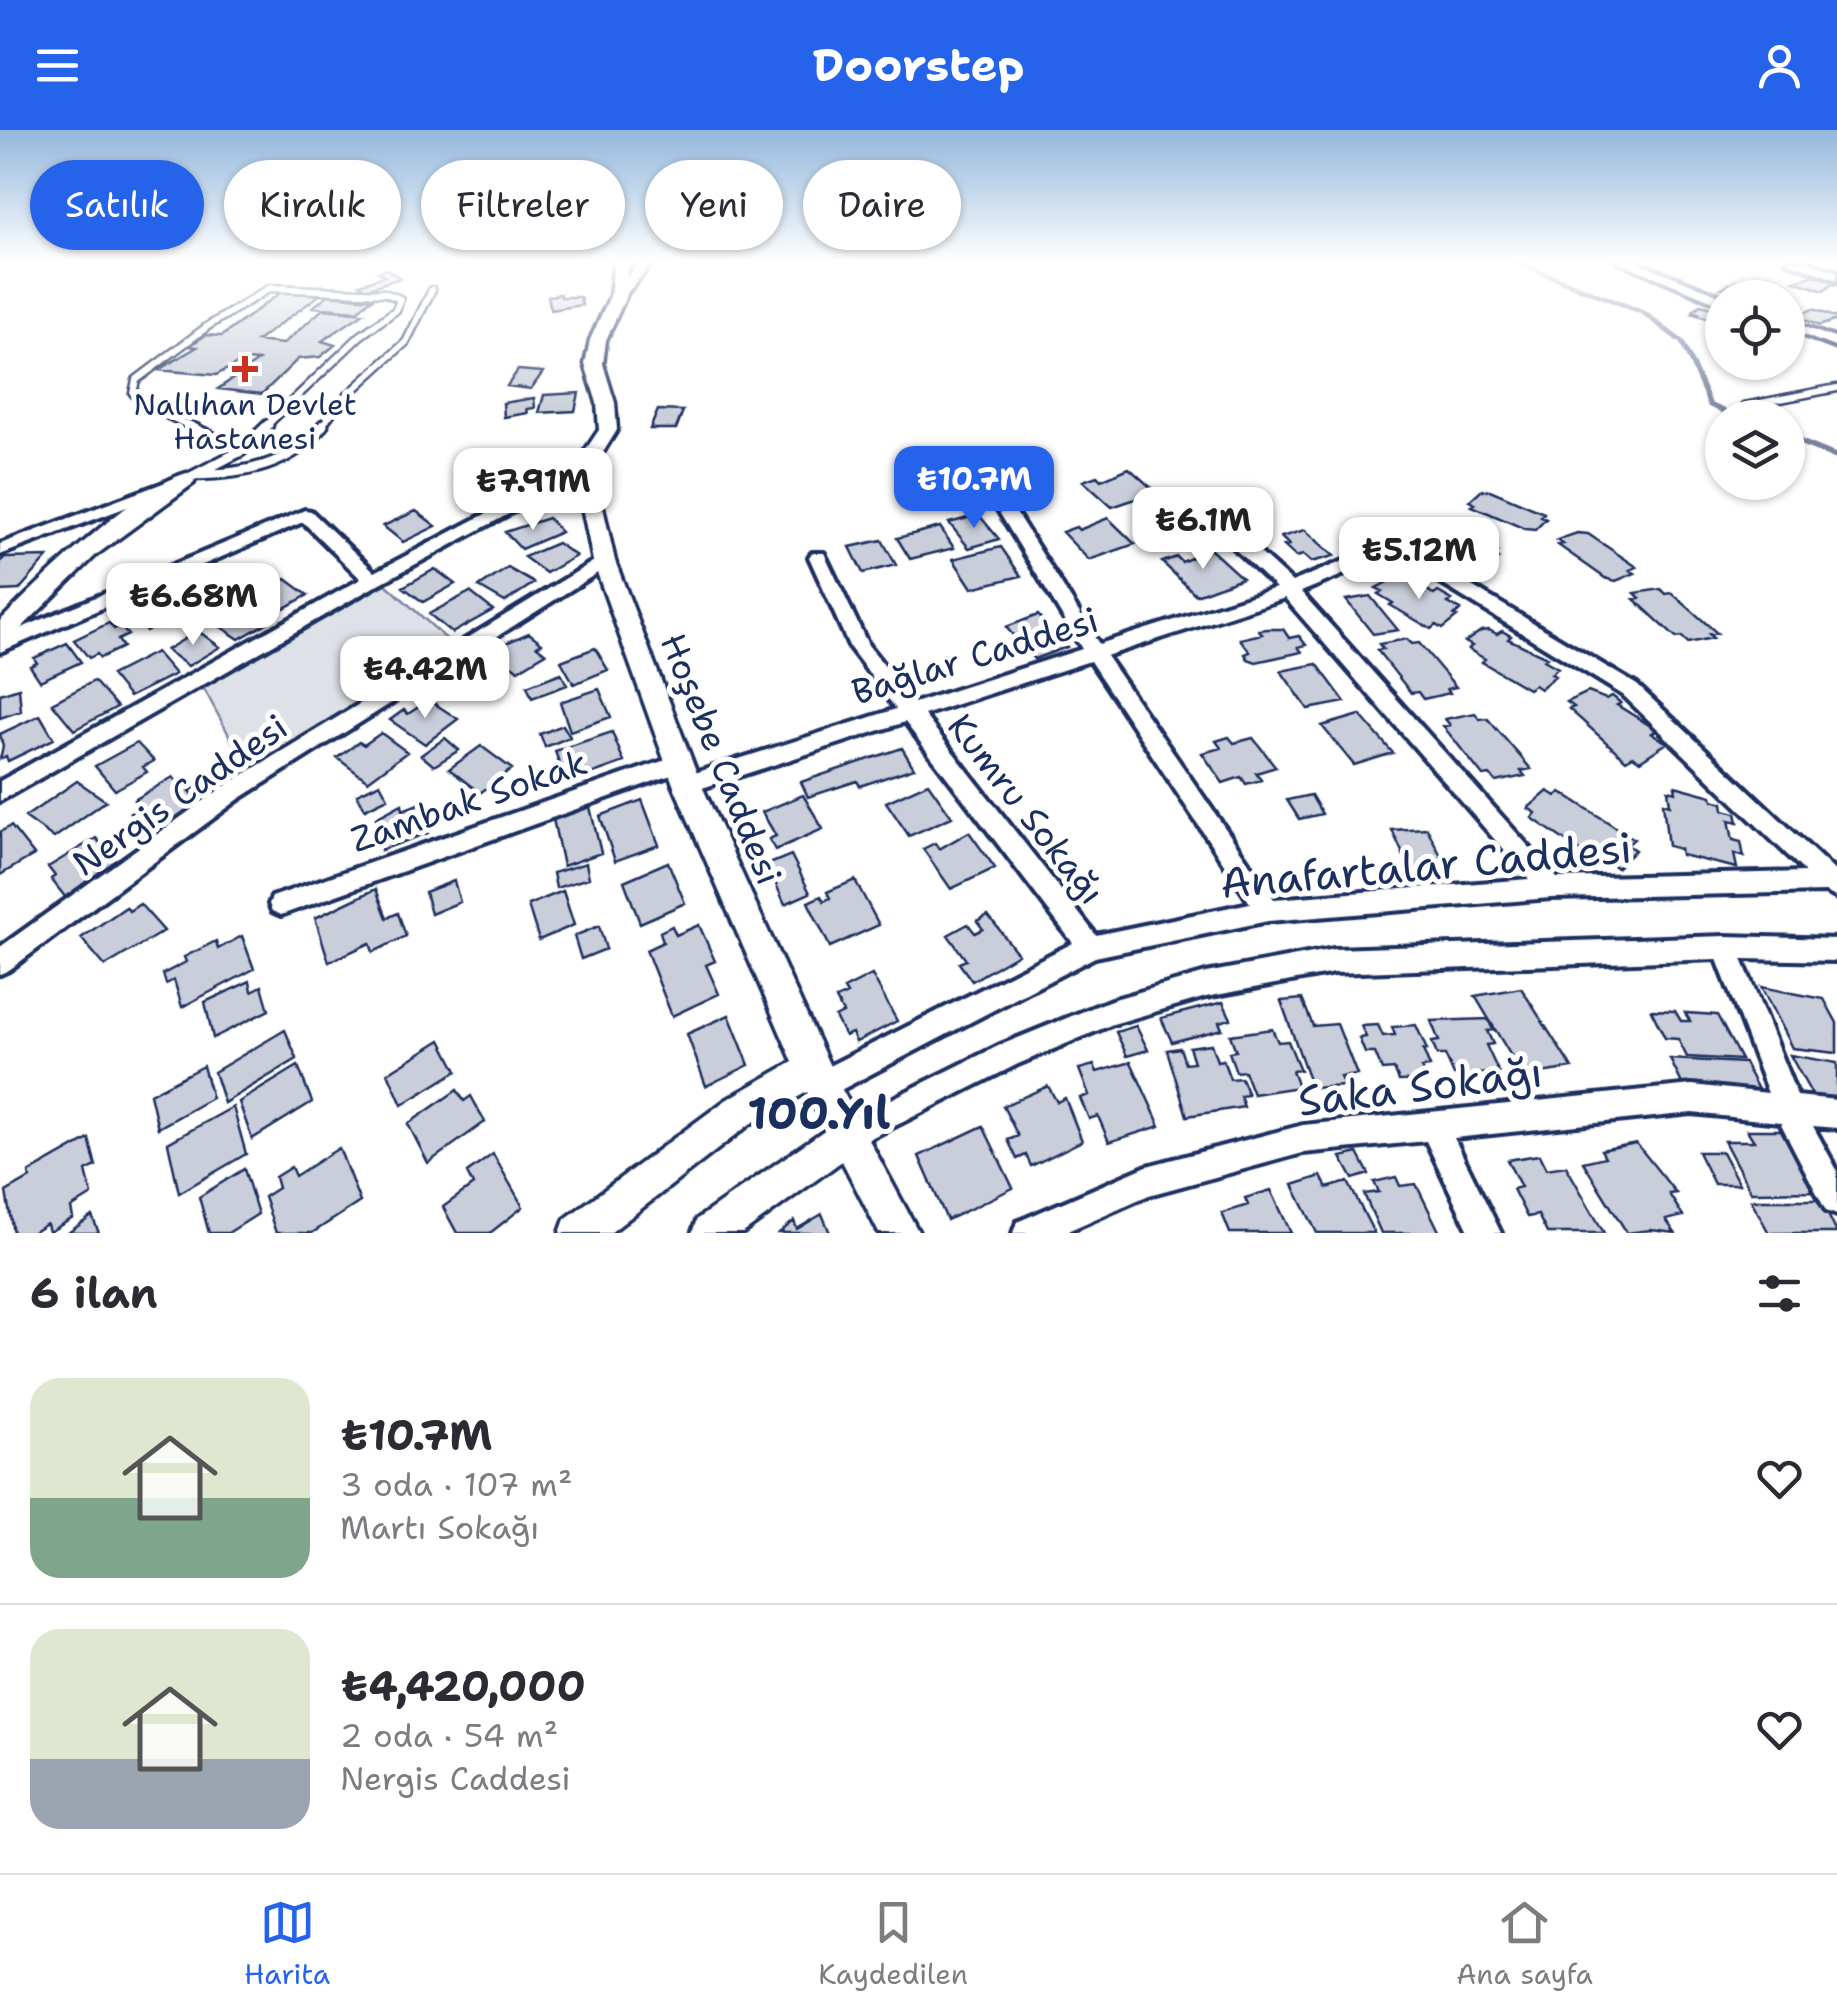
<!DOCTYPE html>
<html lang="tr">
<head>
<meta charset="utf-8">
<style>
  body { margin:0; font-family:"Shantell Sans",sans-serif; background:#f7f7f7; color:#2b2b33; height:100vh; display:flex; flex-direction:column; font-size:38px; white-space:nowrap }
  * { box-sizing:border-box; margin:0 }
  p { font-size:32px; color:#7c7c81 }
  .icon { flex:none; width:55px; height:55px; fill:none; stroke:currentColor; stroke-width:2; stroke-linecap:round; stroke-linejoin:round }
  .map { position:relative; height:1103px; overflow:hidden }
  .details { display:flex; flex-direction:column; background:#fff; flex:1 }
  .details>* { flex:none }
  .top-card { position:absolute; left:30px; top:30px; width:1000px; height:90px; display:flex; gap:20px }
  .fabs { position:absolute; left:1705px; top:150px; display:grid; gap:20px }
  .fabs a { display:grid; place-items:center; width:100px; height:100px; border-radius:50%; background:#fff; box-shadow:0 2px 8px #0004; font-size:50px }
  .price { position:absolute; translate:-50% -85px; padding:0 22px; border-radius:20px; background:#fff; color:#222; font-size:32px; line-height:65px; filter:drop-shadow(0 2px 5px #0008) }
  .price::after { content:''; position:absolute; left:50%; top:60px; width:30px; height:22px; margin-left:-15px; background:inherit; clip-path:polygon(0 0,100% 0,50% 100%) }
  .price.on { background:#2563eb; color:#fff }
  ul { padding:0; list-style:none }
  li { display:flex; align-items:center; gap:30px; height:250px; padding:0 30px }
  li+li { border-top:2px solid #e1e1e2 }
  li span { display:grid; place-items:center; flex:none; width:280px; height:200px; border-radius:30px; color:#555 }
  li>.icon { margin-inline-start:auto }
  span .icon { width:120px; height:120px; fill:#fffc; stroke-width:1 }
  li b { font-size:42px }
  h2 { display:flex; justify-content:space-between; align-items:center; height:120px; padding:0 30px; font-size:42px }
  .chip { padding:0 35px; border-radius:45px; background:#fff; box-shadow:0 2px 8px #0004; font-size:35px; line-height:90px }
  .chip.on { background:#2563eb; color:#fff }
  header { display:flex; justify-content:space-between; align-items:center; height:130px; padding:0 30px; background:#2563eb; color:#fff; font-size:45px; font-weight:700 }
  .tab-bar { display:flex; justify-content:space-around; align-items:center; height:140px; border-top:2px solid #e1e1e2; background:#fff; font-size:28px; color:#7c7c81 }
  .tab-bar a { display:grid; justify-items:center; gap:5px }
  .tab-bar .on { color:#2563eb }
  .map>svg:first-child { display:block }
</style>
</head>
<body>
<header><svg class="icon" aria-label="menu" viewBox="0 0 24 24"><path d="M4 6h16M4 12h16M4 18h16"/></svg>Doorstep<svg class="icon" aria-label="person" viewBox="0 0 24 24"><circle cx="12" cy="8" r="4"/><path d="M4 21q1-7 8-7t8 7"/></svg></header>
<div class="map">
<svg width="1837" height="1103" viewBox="0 0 1837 1103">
  <rect width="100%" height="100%" fill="#fff"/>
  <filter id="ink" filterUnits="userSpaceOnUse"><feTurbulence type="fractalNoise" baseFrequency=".01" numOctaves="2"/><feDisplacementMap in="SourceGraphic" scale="20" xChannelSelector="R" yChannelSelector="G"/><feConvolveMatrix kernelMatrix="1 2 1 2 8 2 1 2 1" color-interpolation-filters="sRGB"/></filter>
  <g filter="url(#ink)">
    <!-- green -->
    <path fill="#dee1e7" stroke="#7c88a2" stroke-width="2.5" d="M386 454 453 515 248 640 203 557Z"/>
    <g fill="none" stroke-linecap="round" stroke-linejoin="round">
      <!-- stream-far1 -->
      <path stroke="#77839f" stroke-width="5" d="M1514 131 1644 183 1682 212 1710 275 1740 288"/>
      <!-- stream -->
      <path stroke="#77839f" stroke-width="6" d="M1788 307 1837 327"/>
    </g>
    <!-- building -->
    <path fill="#caceda" stroke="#1b2f5e" stroke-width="2.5" d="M387 139 400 148 366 159 360 154 384 146 378 142Z
      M1814 145 1837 153V155L1832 154 1824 161 1795 151Z
      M1737 150 1762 160 1759 161 1764 163H1749L1753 166 1743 168 1732 163 1737 161 1721 158Z
      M284 160 321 164 257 211 283 214 323 179 364 183 322 211 335 215 320 227 298 229 262 264 218 259 258 231 245 230 216 245 158 240 197 217 189 216 206 205 222 206Z
      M561 164V167H580L582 175 551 180 548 166Z
      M328 165 372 169 357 181 313 177Z
      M1700 175 1722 180V188L1716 191 1694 184 1698 183 1693 181Z
      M1813 179 1837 188V190L1819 196 1795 186Z
      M518 240 543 242 531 259 507 256Z
      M579 263 575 281 539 283 544 265Z
      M534 268 535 278 527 279 528 283 504 287 503 273Z
      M658 280 683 281 676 299H650Z
      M1129 338 1156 362 1112 377 1083 351 1097 346 1101 350Z
      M1481 360H1490L1544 383 1541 387 1546 389 1535 400 1525 399 1472 376 1475 374 1469 371Z
      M416 381 436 396 403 412 383 396Z
      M979 385 999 409 969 418 949 393Z
      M548 388 561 402 521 419 505 402Z
      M1108 388 1135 414 1089 430 1062 402 1076 397 1079 400Z
      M1434 395 1444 396 1497 422 1492 426 1498 429 1484 440 1477 436 1473 439 1422 412 1425 410 1419 406Z
      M940 397 954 418 910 429 897 408Z
      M1305 400 1334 426 1311 432 1303 425 1296 427 1284 416 1289 415 1281 407Z
      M1577 403 1588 404 1637 437 1630 440 1635 443 1616 451 1605 448 1558 415 1563 414 1557 410Z
      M882 410 896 435 863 443 850 417Z
      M557 413 576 426 546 443 524 427Z
      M1001 417 1021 446 972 458 953 429Z
      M1210 419 1242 448 1196 465 1162 432 1177 427 1182 432Z
      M48 427 19 460 0 461V432L4 428Z
      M508 438 534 453 505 472 479 457Z
      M435 439 455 454 423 472 403 457Z
      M218 442 242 460 210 477 186 458Z
      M1399 446 1406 451 1411 447 1434 465 1438 462 1452 470 1448 473 1461 480 1454 486 1457 487 1442 499 1436 495 1431 499 1390 475 1393 473 1378 464 1382 461 1376 458Z
      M286 449 308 465 273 484 252 467Z
      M1661 459 1666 464 1672 463 1717 503 1709 504 1713 508 1688 513 1682 507 1676 508 1634 469 1640 468 1635 463Z
      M470 462 493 480 452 503 429 484Z
      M165 465 183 484 146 501 129 481Z
      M1370 466 1398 500 1373 504 1346 470Z
      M242 476 267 493 239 509 214 492Z
      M1038 485 1067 517 1034 529 1006 497Z
      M109 493 114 499 120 496 128 505 118 510 123 517 100 528 97 524 89 528 74 510Z
      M1268 499H1283L1289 508 1299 506 1306 515 1298 517 1302 522 1256 532 1248 529 1245 524 1250 522 1240 509 1262 504 1259 500Z
      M1489 500 1497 504 1502 501 1511 506 1508 509 1547 527 1544 530 1558 538 1551 544 1555 546 1540 559 1534 555 1528 559 1482 532 1485 529 1468 519 1472 516 1465 512 1481 501Z
      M198 501 220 517 188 536 166 520Z
      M529 503 542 513 537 516 546 523 518 540 492 519Z
      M1407 509 1412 514 1419 513 1456 557 1447 559 1450 563 1423 569 1418 562 1411 563 1377 520 1383 519 1379 514Z
      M67 513 81 532 40 551 30 536 37 533 34 528Z
      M595 518 608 540 574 554 561 531Z
      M156 522 175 544 129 567 111 545Z
      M1317 534 1345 572 1308 579 1281 541Z
      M561 543 567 555 532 568 527 556Z
      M94 551 117 577 74 600 52 573Z
      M19 558 21 581 0 588V564Z
      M599 559 611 587 570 601 560 572Z
      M1588 562 1606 569 1612 566 1621 573 1617 575 1657 600 1652 603 1667 613 1640 631 1633 626 1626 630 1569 579 1574 577 1567 572Z
      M429 570 458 589 425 614 390 590 404 580 408 584Z
      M1475 583 1480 589 1487 588 1531 639 1521 641 1525 646 1496 652 1490 645 1483 646 1443 596 1450 595 1445 589Z
      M40 585 54 609 8 631 6 626 0 629 3 616 0 604Z
      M1360 585 1393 623 1354 635 1322 596Z
      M563 595 570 607 545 617 540 604Z
      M612 602 624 632 566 653 555 621Z
      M381 603 407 622 368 651 337 628 359 612 364 615Z
      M1229 607 1234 613 1253 608 1276 637 1256 643 1261 650 1246 654 1241 647 1223 653 1202 623 1221 618 1216 611Z
      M445 608 459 620 434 636 421 625Z
      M137 613 154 631 143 637 147 642 115 660 95 636Z
      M481 616 512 639 480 663 449 639Z
      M902 618 914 638 860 656 857 651 808 667 801 652Z
      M173 647 180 655 188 650 195 658 190 661 202 674 147 704 130 683 140 677 134 670Z
      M77 651 106 671 54 708 25 687Z
      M380 653 388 668 365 679 357 664Z
      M928 653 952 687 909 706 886 672Z
      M1675 656 1712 666 1713 670 1723 673 1724 680 1736 683 1738 692 1729 690 1733 710 1741 712 1744 727 1734 724 1737 738 1681 725 1680 719 1668 716 1663 673 1670 675 1668 660 1676 662Z
      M1548 661 1556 666 1561 662 1634 709 1627 715 1635 720 1617 738 1607 731 1602 736 1532 688 1536 683 1528 678Z
      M803 665 823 699 775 720 769 709 776 706 762 682Z
      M1311 665 1322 684 1299 689 1287 670Z
      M642 670 659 715 615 731 600 686Z
      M421 673 428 703 381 720 376 688 402 674 403 680Z
      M590 677 601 723 563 736 553 689Z
      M11 696 34 725 0 745V702Z
      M1427 698 1444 732 1427 733 1432 743 1412 744 1392 700Z
      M969 702 995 738 951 759 923 719 935 713 939 719Z
      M96 708 118 734 70 773 51 749 55 746 48 737Z
      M791 725 810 763 785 774 767 735Z
      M668 732 685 773 640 793 624 751Z
      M586 733 589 748 556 758 553 743Z
      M855 750 879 795 830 817 808 772 821 766 824 771 830 768 827 762Z
      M454 751 460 772 431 784 425 762Z
      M376 759 387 788 398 783 406 806 373 822 370 813 329 832 315 788Z
      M563 761 574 795 539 810 528 775Z
      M140 774 164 801 105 836 81 808 126 777 129 781Z
      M988 785 1018 824 972 851 959 833 966 830 948 805 968 794 975 803 983 799 977 791Z
      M699 795 715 831 706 835 719 864 672 886 646 820 663 812 660 802 672 796 676 805Z
      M599 796 606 819 581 829 574 806Z
      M242 806 254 839 182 877 174 850 166 854 163 844 186 832 184 827 216 811 218 819Z
      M872 845 897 891 856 912 852 903 845 906 835 887 843 883 836 869 847 864 844 859Z
      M250 851 252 861 262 856 269 880 213 908 205 872Z
      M1761 857 1824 869 1837 893V923L1792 918Z
      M1521 858 1572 938 1523 946 1475 866Z
      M1302 869 1313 896 1337 894 1357 945 1340 947 1344 956 1312 958 1281 871Z
      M1223 872 1231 889 1219 892 1222 899 1172 912 1161 888Z
      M1651 880 1675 881 1681 891H1690L1685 883 1717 885 1741 930 1687 927 1678 909 1665 908Z
      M729 885 749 935 706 956 687 904Z
      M1488 889 1493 900 1487 901 1493 914 1486 915 1499 943 1454 945 1445 925H1437L1432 912 1439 911 1431 891Z
      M1378 895 1383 906 1395 905 1392 897 1416 895 1427 920H1423L1430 937 1422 938 1427 950 1399 951 1394 939 1382 940 1375 923H1365L1359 908 1366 907 1361 896Z
      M1136 896 1148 920 1127 926 1116 902Z
      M1272 899 1278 912 1288 911 1300 940 1292 941 1298 957 1253 964 1244 941 1236 942 1229 922 1236 921 1230 905Z
      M285 900 297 929 224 973 214 942Z
      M441 910 457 941 402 975 388 943Z
      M1211 914 1217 931 1223 930 1230 949 1241 948 1248 965 1240 966 1244 977 1187 986 1167 920 1180 918 1185 933 1194 932 1189 917Z
      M1790 925 1837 933V975L1817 974Z
      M1670 929 1744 933 1762 967 1686 962Z
      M1131 932 1160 996 1109 1012 1098 986 1089 989 1080 968 1089 965 1079 939 1094 935 1097 942Z
      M203 936 212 968 158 998 150 964Z
      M298 936 312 972 252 1009 239 972Z
      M1048 956 1057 972 1065 968 1082 1011 1031 1036 1026 1025 1017 1029 1008 1010 1018 1006 1003 976Z
      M457 960 464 971 471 966 485 992 428 1033 408 994Z
      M233 977 246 1024 179 1063 168 1013Z
      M983 996 1013 1058 947 1090 919 1026Z
      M1747 1000H1781L1818 1061 1751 1062 1724 1011H1754Z
      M89 1009 96 1036 86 1041 92 1065 71 1078 73 1088 49 1102 47 1094 32 1103H13L6 1062 30 1048 29 1043Z
      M1636 1013 1676 1063 1669 1064 1683 1086 1666 1090 1675 1103 1651 1100 1627 1103 1583 1032 1605 1027 1601 1020Z
      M339 1018 360 1072 312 1103H276L264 1067 278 1058 275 1047 291 1037 295 1046Z
      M1698 1022H1722L1739 1054H1714Z
      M1358 1023 1369 1044 1353 1049 1341 1027Z
      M493 1024 523 1077 490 1103H457L443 1077 473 1055 467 1043Z
      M1539 1025 1546 1039 1566 1036 1604 1103H1547L1538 1085 1527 1087 1513 1059 1521 1057 1507 1030Z
      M244 1039 258 1084 228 1103H209L199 1067Z
      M1321 1046 1327 1058 1348 1052 1374 1103H1317L1293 1055Z
      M1396 1047 1400 1056 1416 1054 1440 1103H1381L1364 1064 1379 1062 1374 1052Z
      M1271 1060 1291 1103H1230L1222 1083 1248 1075 1245 1068Z
      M1751 1070H1821L1837 1103H1769Z
      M822 1084 830 1103H779L794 1091 797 1099Z
      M92 1086 99 1103H68Z"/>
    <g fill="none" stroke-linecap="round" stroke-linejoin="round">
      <defs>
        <path id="service-far1" d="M1745 276 1837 258
          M192 297 143 274 133 263 136 250 208 196 270 158 385 163 400 169 396 180 360 206 265 297
          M321 297 341 271 406 212 432 160"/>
        <path id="service" d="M187 295 241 321
          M241 321 268 295
          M195 345C243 344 292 336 323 295
          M187 349 241 321
          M1147 380 1213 389"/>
        <path id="minor" d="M641 131H654L622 169H614V163Z
          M1617 131H1634L1727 168H1722V174L1718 173Z
          M1787 131H1805L1837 142V150Z
          M1788 191 1837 209V218L1788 199Z
          M584 332 590 334V340L379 454 0 671V651L361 449 303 392 0 522V507L305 380 311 381 375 442Z
          M166 352 172 354V360L0 425V414Z
          M998 362 1006 367 1099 514 1276 458 1207 393V385H1219L1292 452 1388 413H1400L1637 555 1837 743V768L1826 762 1551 768 1268 791 1095 827 831 965 821 969 811 965 807 955 811 945 1073 813 905 592 687 663 679 660 676 654 679 648 896 579 850 518 809 427 812 423H824L868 515 914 573 1082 519 990 367ZM1393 424 1623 565 1805 742 1557 748 1301 462ZM1285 468 1529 749 1274 769 1106 526ZM1090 531 1250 773 1096 805 924 585Z
          M604 425 613 431 610 435 239 669 9 840 0 844V817L223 657Z
          M680 625 688 627 691 633 688 639 281 785 272 781 269 774 272 767Z
          M1725 806 1837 809V831L1742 829 1797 966 1837 970V998L1813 996 1837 1040V1085L1826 1081 1780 992 1692 983 1454 1008 1501 1103H1470L1426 1011 1303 1023 1149 1065 1063 1103H1013L1017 1092 1147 1036 1303 995 1692 955 1768 963 1717 829 1334 843 1206 867 1113 894 1018 934 847 1020 837 1016 833 1006 837 996 998 916 1111 870 1206 843 1334 819Z"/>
        <path id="tertiary" d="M614 131H628L626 166 606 210 603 234 615 273 617 300 594 337 615 431 701 654 833 943 919 1103H879L842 1031 743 1103H692L697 1089 826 999 807 962 750 994 610 1103H560L565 1089 726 970 793 932 673 654 593 431 574 337 599 300 597 273 585 234 590 210 610 166Z
          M187 343 194 345V353L96 425 8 511 0 513V491C39 452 136 357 187 343Z"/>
      </defs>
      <!-- service-far1 casing -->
      <use href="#service-far1" stroke="#1b2f5e" stroke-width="11"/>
      <!-- service casing -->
      <use href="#service" stroke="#1b2f5e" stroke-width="15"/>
      <!-- minor casing -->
      <use href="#minor" stroke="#1b2f5e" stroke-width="8"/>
      <!-- tertiary casing -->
      <use href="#tertiary" stroke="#1b2f5e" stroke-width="7"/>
      <!-- service-far1 -->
      <use href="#service-far1" stroke="#fff" stroke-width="6"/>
      <!-- service -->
      <use href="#service" stroke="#fff" stroke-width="9"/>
      <!-- minor -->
      <use href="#minor" fill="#fff" fill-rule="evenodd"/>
      <!-- tertiary -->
      <use href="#tertiary" fill="#fff" fill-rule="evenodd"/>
    </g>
  </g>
  <!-- sky -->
  <linearGradient id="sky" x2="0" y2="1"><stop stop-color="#93b7dc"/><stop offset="0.46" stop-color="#fff"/><stop offset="1" stop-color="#fff" stop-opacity="0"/></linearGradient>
  <rect width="1837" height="286" fill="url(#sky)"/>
  <!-- markers -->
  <path fill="#c8321e" stroke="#fff" stroke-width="4" d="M240 224h10v10h10v10h-10v10h-10v-10h-10v-10h10z"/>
  <g text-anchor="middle" stroke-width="10" stroke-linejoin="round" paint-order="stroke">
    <!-- far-poi labels -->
    <g font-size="30" fill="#1b2f5e" stroke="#fff">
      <text x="245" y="285">Nallıhan Devlet<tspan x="245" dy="34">Hastanesi</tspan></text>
    </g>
    <!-- street labels -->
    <g font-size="35" fill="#1b2f5e" stroke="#fff">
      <text transform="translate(975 526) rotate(-17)" y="12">Bağlar Caddesi</text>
      <text transform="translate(721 629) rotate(68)" y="12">Hoşebe Caddesi</text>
      <text transform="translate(180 665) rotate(-35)" y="12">Nergis Caddesi</text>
      <text transform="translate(469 671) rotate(-19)" y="12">Zambak Sokak</text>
      <text transform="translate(1026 679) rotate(52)" y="12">Kumru Sokağı</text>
    </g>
    <!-- near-street labels -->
    <g font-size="42" fill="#1b2f5e" stroke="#fff">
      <text transform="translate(1426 735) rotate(-5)" y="15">Anafartalar Caddesi</text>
      <text transform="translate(1420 956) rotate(-7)" y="15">Saka Sokağı</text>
    </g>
    <!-- near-neighbourhood labels -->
    <g font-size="45" font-weight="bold" fill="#1b2f5e" stroke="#fff">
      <text x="819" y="999">100.Yıl</text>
    </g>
  </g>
</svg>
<div class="fabs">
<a><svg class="icon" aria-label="locate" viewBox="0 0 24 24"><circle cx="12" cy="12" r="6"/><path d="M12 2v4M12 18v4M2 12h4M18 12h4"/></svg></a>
<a><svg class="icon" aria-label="layers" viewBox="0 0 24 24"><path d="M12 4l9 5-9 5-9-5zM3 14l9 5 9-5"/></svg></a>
</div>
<b class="price on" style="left:974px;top:401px">₺10.7M</b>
<b class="price" style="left:533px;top:403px">₺7.91M</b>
<b class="price" style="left:1203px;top:442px">₺6.1M</b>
<b class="price" style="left:1419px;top:472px">₺5.12M</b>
<b class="price" style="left:193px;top:518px">₺6.68M</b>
<b class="price" style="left:425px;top:591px">₺4.42M</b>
<div class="top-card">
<a class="chip on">Satılık</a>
<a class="chip">Kiralık</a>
<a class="chip">Filtreler</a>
<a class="chip">Yeni</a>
<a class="chip">Daire</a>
</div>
</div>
<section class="details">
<h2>6 ilan<svg class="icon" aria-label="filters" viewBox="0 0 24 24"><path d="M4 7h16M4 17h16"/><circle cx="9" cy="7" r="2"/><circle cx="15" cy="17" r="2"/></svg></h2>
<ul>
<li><span style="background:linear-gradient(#dfe7d0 60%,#7fa58c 0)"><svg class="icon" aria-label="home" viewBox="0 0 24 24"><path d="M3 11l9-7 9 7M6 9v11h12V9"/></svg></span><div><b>₺10.7M</b><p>3 oda · 107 m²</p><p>Martı Sokağı</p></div><svg class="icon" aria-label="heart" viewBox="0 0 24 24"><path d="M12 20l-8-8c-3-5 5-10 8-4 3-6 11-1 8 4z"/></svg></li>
<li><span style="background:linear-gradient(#dfe7d0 65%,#9aa5b1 0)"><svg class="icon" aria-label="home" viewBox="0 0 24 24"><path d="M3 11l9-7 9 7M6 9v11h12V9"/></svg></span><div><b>₺4,420,000</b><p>2 oda · 54 m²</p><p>Nergis Caddesi</p></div><svg class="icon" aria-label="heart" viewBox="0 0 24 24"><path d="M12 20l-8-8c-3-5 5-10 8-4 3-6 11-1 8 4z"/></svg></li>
</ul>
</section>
<nav class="tab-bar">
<a class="on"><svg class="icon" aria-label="map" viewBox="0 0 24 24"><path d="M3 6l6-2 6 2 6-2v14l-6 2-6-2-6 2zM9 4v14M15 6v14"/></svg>Harita</a>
<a><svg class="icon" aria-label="saved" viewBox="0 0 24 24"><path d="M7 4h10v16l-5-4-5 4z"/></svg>Kaydedilen</a>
<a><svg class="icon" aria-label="home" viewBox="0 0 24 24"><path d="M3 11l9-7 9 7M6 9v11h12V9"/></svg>Ana sayfa</a>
</nav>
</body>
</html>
